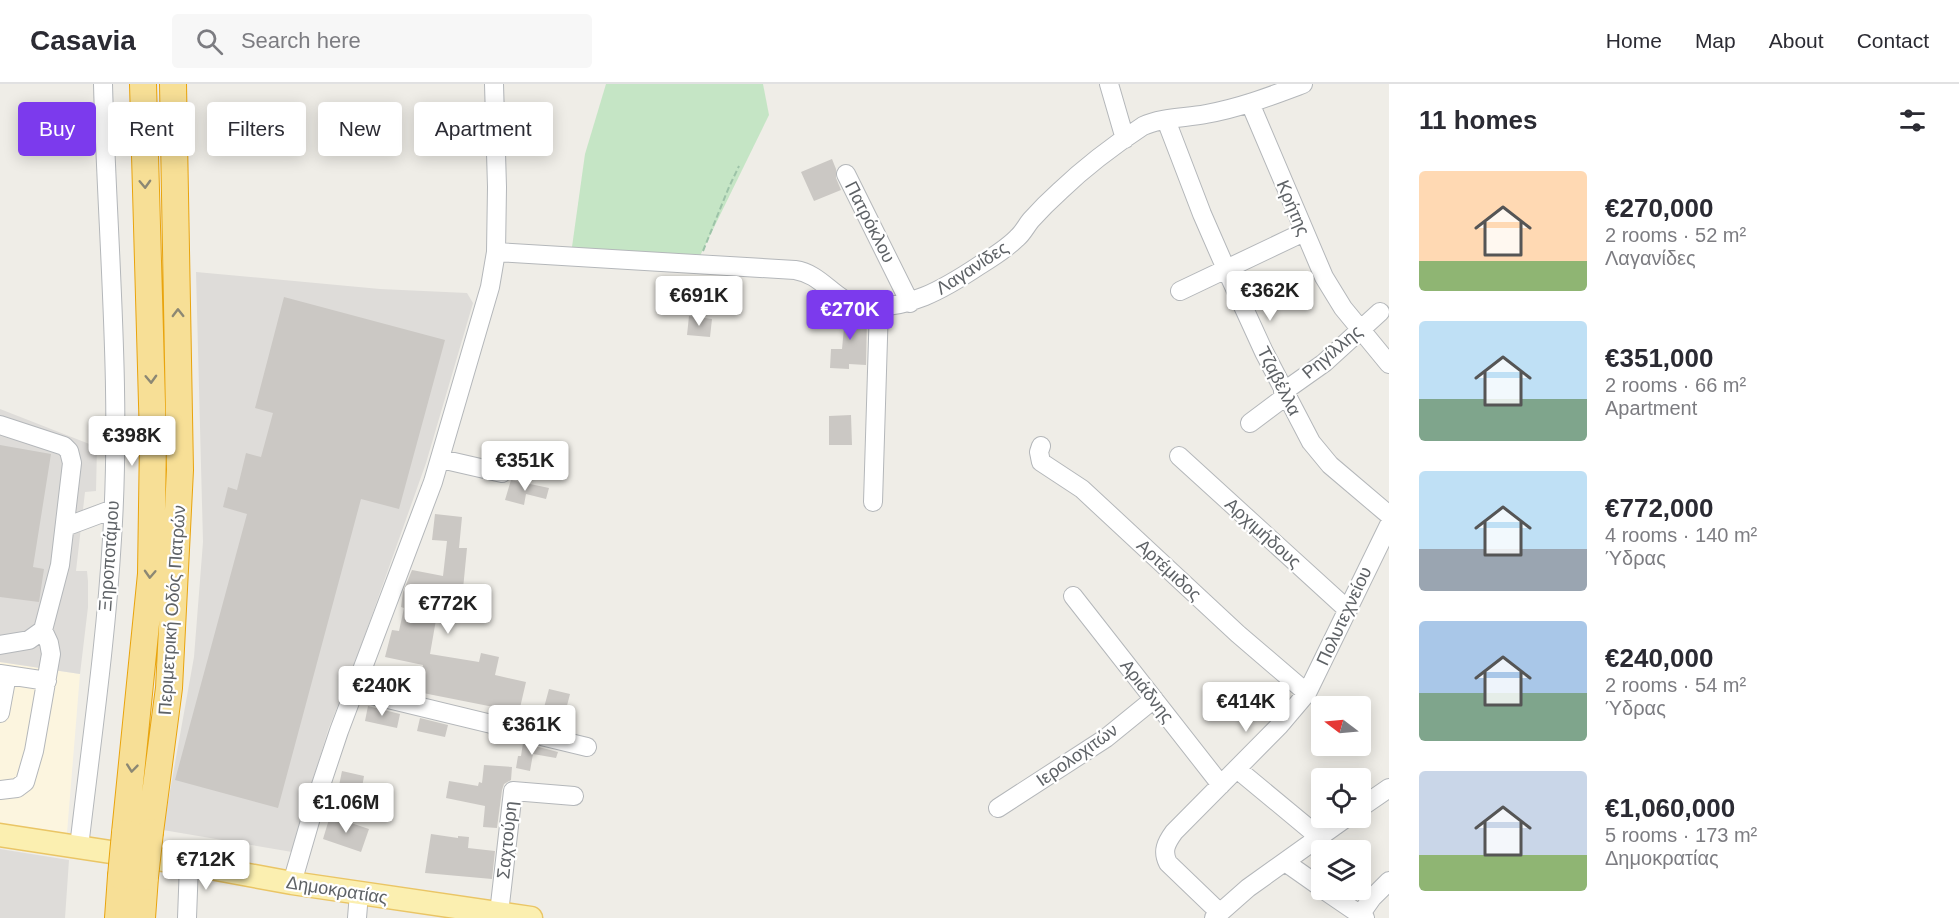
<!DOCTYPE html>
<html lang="en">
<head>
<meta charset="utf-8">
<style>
  body { margin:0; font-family:Arial,sans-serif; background:#f7f7f7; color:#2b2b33; height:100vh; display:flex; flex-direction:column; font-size:22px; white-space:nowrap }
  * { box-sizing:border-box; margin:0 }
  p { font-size:20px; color:#7c7c81 }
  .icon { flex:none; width:33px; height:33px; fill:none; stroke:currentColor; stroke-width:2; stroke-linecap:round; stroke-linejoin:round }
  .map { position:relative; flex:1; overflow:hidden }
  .drawer { display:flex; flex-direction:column; background:#fff; width:570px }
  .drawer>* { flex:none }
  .guide { position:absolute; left:18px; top:18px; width:570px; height:54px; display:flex; gap:12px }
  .needle { width:39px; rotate:286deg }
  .controls { position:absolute; left:1311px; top:612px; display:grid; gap:12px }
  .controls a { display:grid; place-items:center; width:60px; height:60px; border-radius:6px; background:#fff; box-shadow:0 3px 15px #0003; font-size:30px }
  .price { position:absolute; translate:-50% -51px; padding:0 14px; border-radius:6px; background:#fff; color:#222; font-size:20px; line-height:39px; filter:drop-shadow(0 2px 3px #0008) }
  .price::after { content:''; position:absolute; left:50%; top:36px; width:18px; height:14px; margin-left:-9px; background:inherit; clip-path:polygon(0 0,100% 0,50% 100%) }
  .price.active { background:#7c3aed; color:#fff }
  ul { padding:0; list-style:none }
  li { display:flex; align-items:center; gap:18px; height:150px; padding:0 30px }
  li span { display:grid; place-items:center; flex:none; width:168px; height:120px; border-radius:6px; color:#555 }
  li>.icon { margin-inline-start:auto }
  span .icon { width:72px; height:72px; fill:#fffc; stroke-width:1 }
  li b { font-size:26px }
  h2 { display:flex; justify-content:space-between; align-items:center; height:72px; padding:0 30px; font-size:26px }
  .tag { padding:0 21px; border-radius:6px; background:#fff; box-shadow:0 3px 15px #0003; font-size:21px; line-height:54px }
  .tag.active { background:#7c3aed; color:#fff }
  header { display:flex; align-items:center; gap:36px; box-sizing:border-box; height:84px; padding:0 30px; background:#fff; border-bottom:2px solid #e1e1e2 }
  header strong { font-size:28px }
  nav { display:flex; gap:33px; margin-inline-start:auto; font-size:21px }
  .search { width:420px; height:54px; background:#f7f7f7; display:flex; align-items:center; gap:15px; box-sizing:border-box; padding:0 21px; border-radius:6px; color:#7c7c81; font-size:22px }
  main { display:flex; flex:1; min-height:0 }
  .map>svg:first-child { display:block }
</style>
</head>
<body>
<header>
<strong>Casavia</strong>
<div class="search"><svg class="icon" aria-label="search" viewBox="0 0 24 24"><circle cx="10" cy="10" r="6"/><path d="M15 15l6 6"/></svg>Search here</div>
<nav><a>Home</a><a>Map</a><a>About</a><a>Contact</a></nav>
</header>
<main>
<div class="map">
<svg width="1389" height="834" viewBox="0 0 1389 834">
  <rect width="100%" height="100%" fill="#efede7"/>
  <!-- commercial -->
  <path fill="#fcf5df" d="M0 578 80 590 67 749 0 739Z"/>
  <!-- industrial -->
  <path fill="#dedcd9" d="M196 188 380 205 467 209 473 219 426 379 356 576 328 646 292 768 163 746 194 573 203 458Z
    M0 325 97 363 96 407 85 408 76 487H87L88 497V523L80 590 0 578Z
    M0 765 69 776 65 834H0Z"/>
  <!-- green -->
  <path fill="#c5e5c5" d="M606 0H763L769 31 697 178 571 170 585 70Z"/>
  <!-- building -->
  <path fill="#cbc8c4" d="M832 75 836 85V94L841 106 814 117 801 88Z
    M284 213 445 256 399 425 361 415 278 724 175 696 247 430 223 423 228 403 237 406 246 369 261 373 273 329 255 324Z
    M834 224 849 230 867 233 866 281 849 280V285L830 284 831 265H842L844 244 832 243Z
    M689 232 712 235 710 253 687 251Z
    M851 331 852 361H829V332Z
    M0 361 51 370 33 483 44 485 39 518 0 513Z
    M511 396 549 404 546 415 526 410 524 421 505 416Z
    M435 430 462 433 459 464H467L463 505 435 502 430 529 437 530 430 570 479 578 481 569 499 573 495 591 526 598 519 628 418 608 423 581 385 573 392 546 399 547 404 524 401 523 403 508 412 486 443 492 447 457 432 456Z
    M549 605 570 610 563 637 542 631Z
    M368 622 400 630 397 644 365 637Z
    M420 634 448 641 445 653 417 647Z
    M523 659 558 668 556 674 533 670 530 687 516 684 518 672H521Z
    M484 681 512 683 511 696 504 700 502 706 497 744 483 743 485 722 446 714 449 697 478 702 479 698 482 699Z
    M342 687 364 692 359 721 336 716Z
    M330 732 369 745 361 768 323 755Z
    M431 750 458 754V752L469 753 468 764 495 767 492 795 425 789Z"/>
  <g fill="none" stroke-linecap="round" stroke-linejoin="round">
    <defs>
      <path id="minor" d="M1109 0 1125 55
        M1250 19 1324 193 1343 224 1389 280
        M1166 36 1202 130 1226 185 1264 268 1311 358 1330 381 1389 431
        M846 90 910 219
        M496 168 795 186C823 190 834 218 862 222 907 227 944 205 980 181 993 173 1006 165 1017 154 1023 149 1026 142 1031 136 1040 126 1050 116 1060 107 1085 83 1114 61 1143 42 1162 33 1186 34 1206 30 1240 24 1271 12 1303 0
        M1180 207 1304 148
        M1283 308 1324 279 1380 228
        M1250 339 1286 312
        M0 341 64 362 69 367 72 379 60 481 43 546 29 556 0 561
        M1041 362 1039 368 1041 378 1082 405 1238 550 1307 609
        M1179 372 1348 526
        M441 375 502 389
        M873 418 879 222
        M65 443 113 425
        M1073 512 1221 701
        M0 590 47 597
        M355 607 587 663
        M0 629 7 591
        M1237 685 1319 753
        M0 706 17 704 25 698 34 667 51 570 49 559 43 546
        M998 724 1106 654 1154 615
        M1360 724 1389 704
        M79 763C91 660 106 558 112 455 122 303 107 152 103 0
        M1285 778 1322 804
        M292 799 317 713 339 647 433 398 490 203 496 168 497 103 494 0
        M1324 806 1365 834
        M1219 828 1168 779C1162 767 1166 759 1174 748L1279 642 1307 609 1389 441
        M499 829 513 707 574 712
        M1360 831 1372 814 1389 797
        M187 834 189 780
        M357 834 359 809
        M1214 834 1248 804 1346 734"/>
      <path id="major" d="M0 751 189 780 292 799 531 834"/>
      <path id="highway" d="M150 748 169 604 180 386 173 0
        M125 749 151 490 153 355 143 0
        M118 834 121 792
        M142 834 145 793"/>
    </defs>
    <!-- minor casing -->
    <use href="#minor" stroke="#b4b7ba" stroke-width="20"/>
    <!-- major casing -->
    <use href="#major" stroke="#eac565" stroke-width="25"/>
    <!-- highway casing -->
    <use href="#highway" stroke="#e9a40d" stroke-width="28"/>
    <!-- path -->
    <path stroke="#9dc3a8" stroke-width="2" stroke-dasharray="6 3" stroke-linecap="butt" d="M703 167 729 103 739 82"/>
    <!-- minor -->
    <use href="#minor" stroke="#fff" stroke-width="18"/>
    <!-- major -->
    <use href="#major" stroke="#fbefb0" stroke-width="22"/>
    <!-- highway -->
    <use href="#highway" stroke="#f7df96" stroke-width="26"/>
    <defs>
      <path id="highway-bridge" d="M121 792 125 749
        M145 793 150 748"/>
    </defs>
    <!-- highway-bridge casing -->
    <use href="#highway-bridge" stroke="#e9a40d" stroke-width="28" stroke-linecap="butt"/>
    <!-- highway-bridge -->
    <use href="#highway-bridge" stroke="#f7df96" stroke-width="26"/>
  </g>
  <!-- one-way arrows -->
  <defs><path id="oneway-chevron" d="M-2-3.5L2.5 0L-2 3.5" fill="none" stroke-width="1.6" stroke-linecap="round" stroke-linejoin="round" transform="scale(1.5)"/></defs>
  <g stroke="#8c8874">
    <use href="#oneway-chevron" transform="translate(145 100) rotate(88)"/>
    <use href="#oneway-chevron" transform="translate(178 229) rotate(-91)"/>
    <use href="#oneway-chevron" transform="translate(151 295) rotate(88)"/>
    <use href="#oneway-chevron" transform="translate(150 490) rotate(93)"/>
    <use href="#oneway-chevron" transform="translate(132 684) rotate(96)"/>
  </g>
  <g text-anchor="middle" stroke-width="4.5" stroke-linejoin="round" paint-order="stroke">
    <!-- street labels -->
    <g font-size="18" fill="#5e6266" stroke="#fff">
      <text transform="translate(1293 124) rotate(67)" y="6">Κρήτης</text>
      <text transform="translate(870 138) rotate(63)" y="6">Πατρόκλου</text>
      <text transform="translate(972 184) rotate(-33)" y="6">Λαγανίδες</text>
      <text transform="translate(1332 268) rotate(-40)" y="6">Ρηγίλλης</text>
      <text transform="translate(1279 297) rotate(63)" y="6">Τζαβέλλα</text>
      <text transform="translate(1263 449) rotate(42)" y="6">Αρχιμήδους</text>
      <text transform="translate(109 472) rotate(-86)" y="6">Ξηροποτάμου</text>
      <text transform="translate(1169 486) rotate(43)" y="6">Αρτέμιδος</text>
      <text transform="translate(172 526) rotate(-86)" y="6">Περιμετρική Οδός Πατρών</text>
      <text transform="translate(1344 532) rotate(-65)" y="6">Πολυτεχνείου</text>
      <text transform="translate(1147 607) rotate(52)" y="6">Αριάδνης</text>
      <text transform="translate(1077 671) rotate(-35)" y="6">Ιερολοχιτών</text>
      <text transform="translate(507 756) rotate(-84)" y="6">Σαχτούρη</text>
      <text transform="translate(337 806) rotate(9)" y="6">Δημοκρατίας</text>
    </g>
  </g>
</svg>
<div class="controls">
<a><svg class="needle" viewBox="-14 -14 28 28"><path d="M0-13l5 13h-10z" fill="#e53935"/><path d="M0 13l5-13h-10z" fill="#7c7c81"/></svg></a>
<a><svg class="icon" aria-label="locate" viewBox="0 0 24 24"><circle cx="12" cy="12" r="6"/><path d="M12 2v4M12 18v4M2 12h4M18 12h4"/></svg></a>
<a><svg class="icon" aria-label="layers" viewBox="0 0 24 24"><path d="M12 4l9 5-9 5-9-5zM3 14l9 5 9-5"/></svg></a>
</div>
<b class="price" style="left:1270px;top:238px">€362K</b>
<b class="price" style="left:699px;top:243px">€691K</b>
<b class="price active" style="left:850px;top:257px">€270K</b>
<b class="price" style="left:132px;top:383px">€398K</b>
<b class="price" style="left:525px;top:408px">€351K</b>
<b class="price" style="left:448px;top:551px">€772K</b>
<b class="price" style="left:382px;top:633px">€240K</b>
<b class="price" style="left:1246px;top:649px">€414K</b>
<b class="price" style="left:532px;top:672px">€361K</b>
<b class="price" style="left:346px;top:750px">€1.06M</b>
<b class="price" style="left:206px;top:807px">€712K</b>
<div class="guide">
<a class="tag active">Buy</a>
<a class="tag">Rent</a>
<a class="tag">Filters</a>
<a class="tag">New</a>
<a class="tag">Apartment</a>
</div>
</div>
<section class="drawer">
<h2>11 homes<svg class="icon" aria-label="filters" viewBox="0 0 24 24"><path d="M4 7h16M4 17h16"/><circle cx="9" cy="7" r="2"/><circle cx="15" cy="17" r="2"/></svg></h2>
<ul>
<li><span style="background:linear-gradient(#ffd9b3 75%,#8fb573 0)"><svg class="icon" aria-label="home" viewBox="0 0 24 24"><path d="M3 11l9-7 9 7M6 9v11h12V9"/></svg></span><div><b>€270,000</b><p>2 rooms · 52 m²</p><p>Λαγανίδες</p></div></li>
<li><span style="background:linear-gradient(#bfe0f5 65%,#7fa58c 0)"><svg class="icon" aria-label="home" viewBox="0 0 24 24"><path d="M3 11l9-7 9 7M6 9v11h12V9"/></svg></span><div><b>€351,000</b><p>2 rooms · 66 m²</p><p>Apartment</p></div></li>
<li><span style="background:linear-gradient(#bfe0f5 65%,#9aa5b1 0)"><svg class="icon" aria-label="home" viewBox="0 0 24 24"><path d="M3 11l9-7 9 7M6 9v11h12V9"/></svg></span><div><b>€772,000</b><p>4 rooms · 140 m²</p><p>Ύδρας</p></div></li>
<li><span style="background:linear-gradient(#a9c7e8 60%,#7fa58c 0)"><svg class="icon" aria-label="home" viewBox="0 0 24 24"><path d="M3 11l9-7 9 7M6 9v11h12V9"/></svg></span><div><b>€240,000</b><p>2 rooms · 54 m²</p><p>Ύδρας</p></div></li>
<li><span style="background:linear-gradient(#c9d6e8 70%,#8fb573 0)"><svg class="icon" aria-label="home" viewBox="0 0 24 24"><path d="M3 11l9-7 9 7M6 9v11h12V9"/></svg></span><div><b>€1,060,000</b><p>5 rooms · 173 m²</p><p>Δημοκρατίας</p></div></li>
</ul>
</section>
</main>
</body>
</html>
